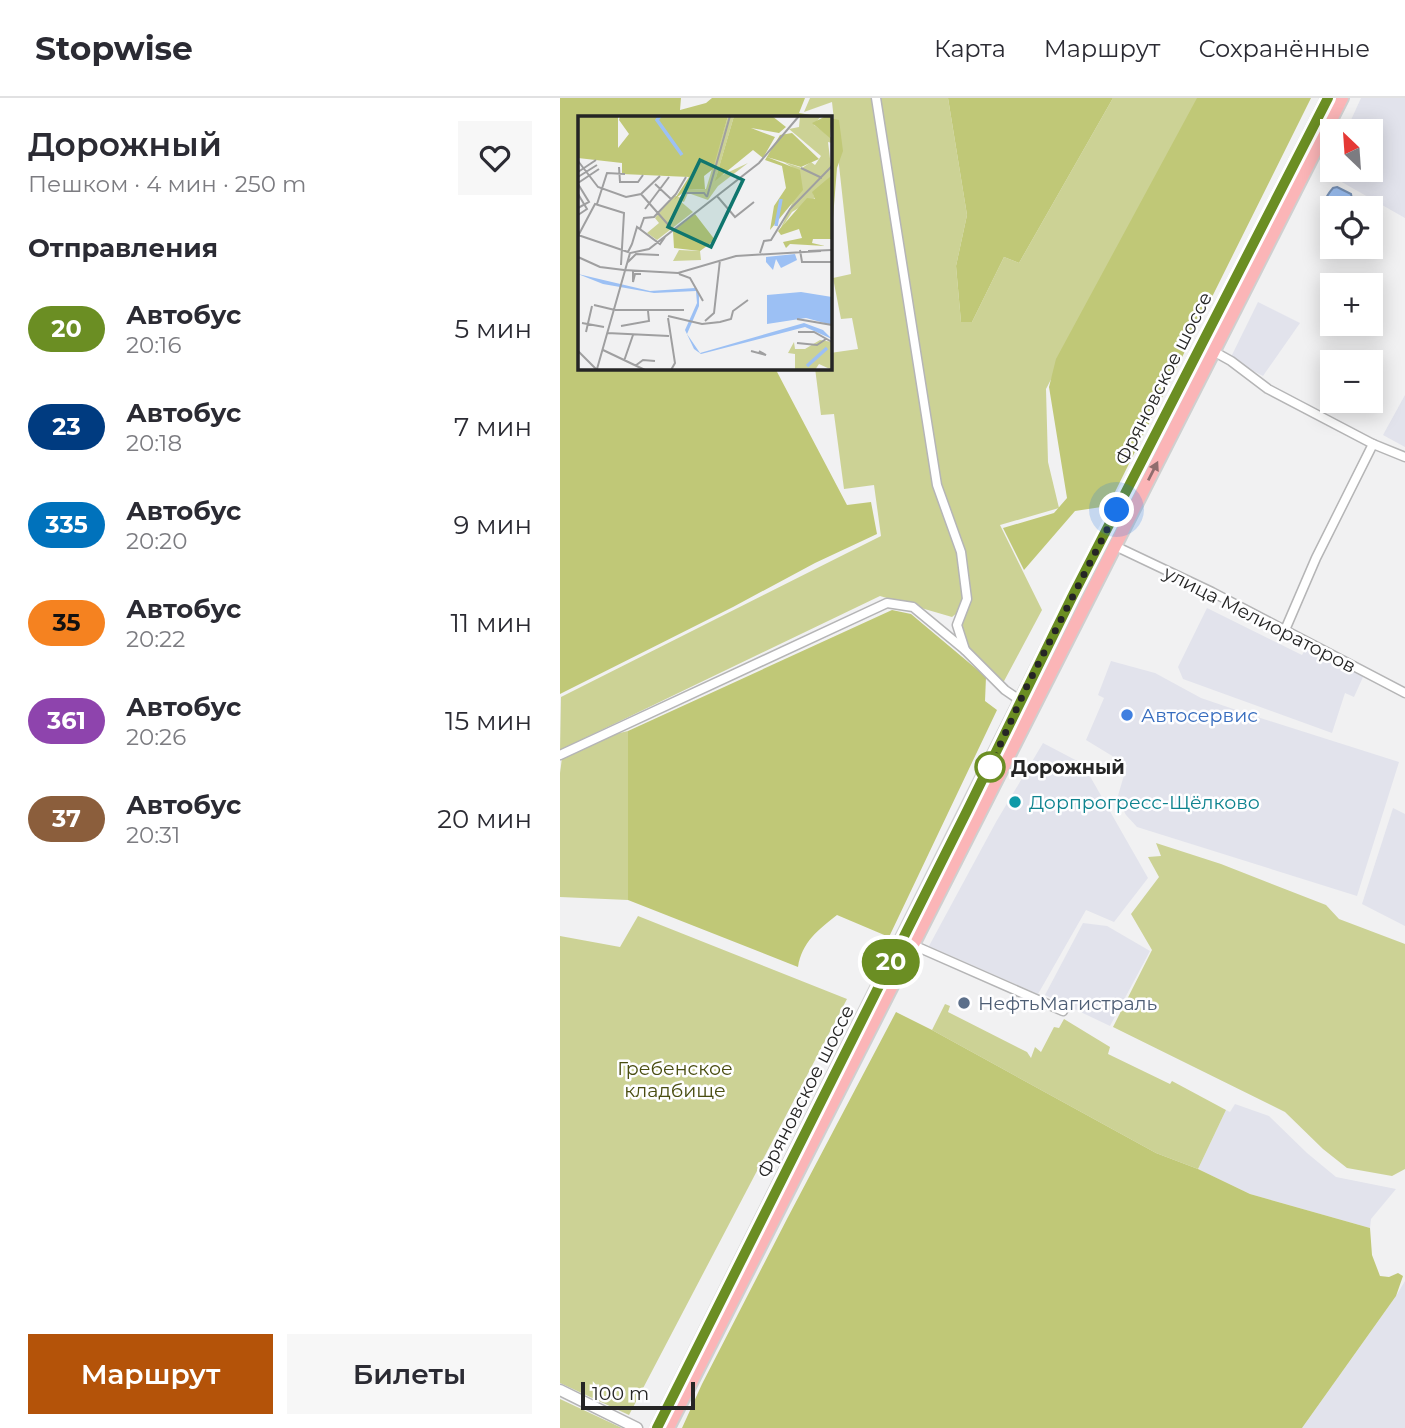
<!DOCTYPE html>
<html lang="ru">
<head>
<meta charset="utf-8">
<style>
  :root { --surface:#fff; --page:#f7f7f7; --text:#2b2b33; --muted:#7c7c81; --line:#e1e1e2; --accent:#b45309 }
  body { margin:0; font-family:Montserrat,sans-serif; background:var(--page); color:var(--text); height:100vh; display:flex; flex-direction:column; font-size:26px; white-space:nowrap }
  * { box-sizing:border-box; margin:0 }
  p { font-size:23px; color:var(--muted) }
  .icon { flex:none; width:38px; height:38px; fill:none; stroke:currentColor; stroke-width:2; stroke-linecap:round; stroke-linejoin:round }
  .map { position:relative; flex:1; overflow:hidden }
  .drawer { display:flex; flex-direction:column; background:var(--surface); width:560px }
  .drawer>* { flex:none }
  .badge { padding:0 14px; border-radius:23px; font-size:24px; line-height:46px }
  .needle { width:46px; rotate:335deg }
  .buttons { position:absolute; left:760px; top:21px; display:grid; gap:14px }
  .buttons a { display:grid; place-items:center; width:63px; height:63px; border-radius:0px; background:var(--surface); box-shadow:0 4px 18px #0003; font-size:35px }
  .scale { position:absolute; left:21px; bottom:18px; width:114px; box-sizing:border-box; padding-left:7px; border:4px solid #252525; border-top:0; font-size:19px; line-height:24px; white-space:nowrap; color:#252525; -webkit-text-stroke:5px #fefeff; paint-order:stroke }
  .you { position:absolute; width:35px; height:35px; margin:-18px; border:5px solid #fff; border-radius:50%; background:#1a73e8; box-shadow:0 0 0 10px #1a73e833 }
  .map>.badge { position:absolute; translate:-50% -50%; box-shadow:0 0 0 4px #fff }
  h2 { padding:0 28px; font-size:26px; line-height:63px }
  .round { display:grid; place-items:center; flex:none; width:74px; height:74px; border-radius:0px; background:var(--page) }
  .overview { display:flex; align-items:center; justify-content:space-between; height:119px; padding:0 28px }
  h1 { font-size:33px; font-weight:600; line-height:52px }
  .primary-button { display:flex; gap:14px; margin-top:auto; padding:14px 28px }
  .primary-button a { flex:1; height:80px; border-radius:0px; background:var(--accent); color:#fff; font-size:28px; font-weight:600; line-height:80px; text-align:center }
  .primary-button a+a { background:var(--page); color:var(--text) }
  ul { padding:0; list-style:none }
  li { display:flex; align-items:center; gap:21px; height:98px; padding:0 28px }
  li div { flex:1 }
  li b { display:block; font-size:26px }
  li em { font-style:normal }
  li .badge { min-width:77px; font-weight:700; text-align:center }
  header { display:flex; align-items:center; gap:42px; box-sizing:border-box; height:98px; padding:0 35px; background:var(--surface); border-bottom:2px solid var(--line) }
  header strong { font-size:33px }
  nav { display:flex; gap:38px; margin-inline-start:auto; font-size:24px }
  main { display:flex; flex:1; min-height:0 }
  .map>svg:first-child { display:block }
  .built { fill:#e2e3ec }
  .green { fill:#ccd295 }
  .forest { fill:#c0c877 }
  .water { fill:#9cc0f4; stroke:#7892b6; stroke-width:2 }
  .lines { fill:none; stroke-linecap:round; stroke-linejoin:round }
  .minor-casing { stroke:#b5b5b6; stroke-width:11 }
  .tertiary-casing { stroke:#b5b5b6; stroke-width:13 }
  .primary-casing { stroke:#cfcfcf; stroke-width:16 }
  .minor { stroke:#fff; stroke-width:8 }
  .tertiary { stroke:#fff; stroke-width:10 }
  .primary { stroke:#fbb5b7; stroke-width:12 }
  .oneway { fill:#906d6e }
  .line-casing { stroke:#fff; stroke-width:16 }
  .line { stroke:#6b8e23; stroke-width:10 }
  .walk { stroke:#252525; stroke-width:7; stroke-dasharray:0 12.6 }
  .shop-dot { fill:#3f7fe0; stroke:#fefeff; stroke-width:2.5 }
  .stop-dot { fill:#fff; stroke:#6b8e23; stroke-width:3.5 }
  .culture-dot { fill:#0f9aa8; stroke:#fefeff; stroke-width:2.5 }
  .service-dot { fill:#5c6f8a; stroke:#fefeff; stroke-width:2.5 }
  .labels { text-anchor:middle; stroke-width:5; stroke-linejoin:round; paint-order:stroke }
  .street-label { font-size:19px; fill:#252525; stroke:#fefeff }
  .shop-label { font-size:19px; fill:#366cbe; stroke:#fefeff; text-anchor:start }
  .stop-label { font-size:19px; font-weight:bold; fill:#252525; stroke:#fefeff; text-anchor:start }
  .culture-label { font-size:19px; fill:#0d838f; stroke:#fefeff; text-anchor:start }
  .service-label { font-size:19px; fill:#4e5e75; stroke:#fefeff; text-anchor:start }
  .park-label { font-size:19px; fill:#494d10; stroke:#fefeff }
  .inset-river { fill:none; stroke:#9cc0f4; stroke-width:3.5 }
  .inset-road { fill:none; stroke:#9f9fa0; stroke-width:2 }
  .view { fill:#0f766e; fill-opacity:0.15; stroke:#0f766e; stroke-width:3.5 }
  .inset-edge { fill:none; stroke:#252525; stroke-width:3.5 }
</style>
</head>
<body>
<header>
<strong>Stopwise</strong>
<nav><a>Карта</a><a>Маршрут</a><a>Сохранённые</a></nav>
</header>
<main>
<section class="drawer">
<div class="overview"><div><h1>Дорожный</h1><p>Пешком · 4 мин · 250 m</p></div><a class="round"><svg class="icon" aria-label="heart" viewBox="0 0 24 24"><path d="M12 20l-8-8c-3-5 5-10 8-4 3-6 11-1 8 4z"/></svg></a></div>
<h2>Отправления</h2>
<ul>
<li><span class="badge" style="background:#6b8e23;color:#fff">20</span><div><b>Автобус</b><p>20:16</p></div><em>5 мин</em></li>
<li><span class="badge" style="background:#003b80;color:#fff">23</span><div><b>Автобус</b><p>20:18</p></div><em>7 мин</em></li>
<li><span class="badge" style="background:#0072bc;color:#fff">335</span><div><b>Автобус</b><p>20:20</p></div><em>9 мин</em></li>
<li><span class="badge" style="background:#f58220;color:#111">35</span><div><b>Автобус</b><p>20:22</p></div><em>11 мин</em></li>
<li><span class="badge" style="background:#8e44ad;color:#fff">361</span><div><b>Автобус</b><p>20:26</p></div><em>15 мин</em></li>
<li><span class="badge" style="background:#8b5e3c;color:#fff">37</span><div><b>Автобус</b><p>20:31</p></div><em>20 мин</em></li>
</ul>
<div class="primary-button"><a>Маршрут</a><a>Билеты</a></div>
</section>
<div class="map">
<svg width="845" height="1330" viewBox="0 0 845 1330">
  <rect width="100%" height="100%" fill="#f1f1f2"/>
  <g class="built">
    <polygon points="801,0 845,0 845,120 766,75 772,63 772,72 810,72 810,33 786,33"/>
    <polygon points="698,204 740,225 703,278 670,261"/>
    <polygon points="845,297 845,349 823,337"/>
    <polygon points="647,510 742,557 748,547 803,579 794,599 785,595 772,635 623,581 618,569"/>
    <polygon points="551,563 595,575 641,600 688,616 839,664 797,798 577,729 566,717 557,701 567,667 526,642 544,600 538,597"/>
    <polygon points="483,645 523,666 588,780 554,824 526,812 478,896 369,848 436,724"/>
    <polygon points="833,710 845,716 845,828 802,806"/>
    <polygon points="523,825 547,828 590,853 550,928 485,897"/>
    <polygon points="675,1006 709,1018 747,1055 776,1079 836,1091 811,1121 810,1130 690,1096 638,1071 666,1012 670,1014"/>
    <polygon points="845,1183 845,1330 742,1330 836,1198"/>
  </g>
  <g class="green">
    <polygon points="250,0 388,0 407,117 396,168 401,224 412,224 444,159 459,165 553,0 638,0 486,291 488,364 499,410 440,427 482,512 443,585 406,550 400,528 410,502 403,499 397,515 392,519 320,498 0,652 1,599 321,438 314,387 284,391 274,316 261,317 255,270 270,270 270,255 298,251 292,220 281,221 273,180 291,176 272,4 244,14"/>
    <polygon points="68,633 68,802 0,799 0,675 2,660 51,637"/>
    <polygon points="596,745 661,766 766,807 779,821 845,846 845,1071 832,1078 787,1070 763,1051 725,1014 553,929 592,852 571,816 599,779 588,759 601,758"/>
    <polygon points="78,818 287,901 69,1317 0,1285 0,838 60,849"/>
    <polygon points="385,906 390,908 388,914 467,954 471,960 475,949 481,954 494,929 499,930 504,921 550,949 548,956 610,986 612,983 666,1012 638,1071 596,1055 372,932"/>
    <polygon points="0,1301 62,1330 0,1330"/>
  </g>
  <g class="forest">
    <polygon points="0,0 121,0 120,12 146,5 152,0 245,0 239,15 263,19 19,19 19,270 215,270 287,407 311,404 317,436 255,465 173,509 0,596"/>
    <polygon points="388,0 553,0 459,165 444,159 412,224 401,224 396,168 407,117"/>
    <polygon points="637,0 751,0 548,408 515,413 464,472 443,430 494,415 507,400 489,289 496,261"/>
    <polygon points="270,20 279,22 283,53 277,70 270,157"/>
    <path d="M332 512 351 516 426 579 425 603 437 612 329 839 277 817C258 832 242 844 238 869L68 802V633Z"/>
    <polygon points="336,914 372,932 596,1055 638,1071 690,1096 810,1130 812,1157 820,1178 829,1179 838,1175 843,1178 836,1198 742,1330 122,1330 142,1286 228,1119"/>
  </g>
  <path class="water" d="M777 89 791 96 794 110H772V125L764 120C761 108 765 99 773 90Z"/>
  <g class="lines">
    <defs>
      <g id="minor">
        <polyline points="316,0 377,387 401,454 407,501 397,527 405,552"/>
        <polyline points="653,253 671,263 708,291 813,346 845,359"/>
        <polyline points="555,448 652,494 845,595"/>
        <polyline points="725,532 756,460 813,346"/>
        <polyline points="0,657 327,505 353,509 405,552 445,592 461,603"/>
        <polyline points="353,847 503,913"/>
      </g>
      <polyline id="tertiary" points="0,1292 77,1330"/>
      <g id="primary">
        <polyline points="97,1330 525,474 768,0"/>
        <polyline points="108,1330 782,0"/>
      </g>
    </defs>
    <use href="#minor" class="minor-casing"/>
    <use href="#tertiary" class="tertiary-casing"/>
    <use href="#primary" class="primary-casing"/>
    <use href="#minor" class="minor"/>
    <use href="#tertiary" class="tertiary"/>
    <use href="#primary" class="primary"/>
  </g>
  <defs><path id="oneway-solid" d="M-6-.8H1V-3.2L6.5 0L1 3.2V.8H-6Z" transform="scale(1.75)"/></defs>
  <use class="oneway" href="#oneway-solid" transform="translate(593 373) rotate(-63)"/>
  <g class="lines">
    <defs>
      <polyline id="line" points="97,1330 407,713 513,497 768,0"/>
    </defs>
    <use href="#line" class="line-casing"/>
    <use href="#line" class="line"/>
    <polyline class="walk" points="430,669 466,590 557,412"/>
  </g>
  <circle class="shop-dot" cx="567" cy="617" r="7"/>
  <circle class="stop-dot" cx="430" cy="669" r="14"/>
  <circle class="culture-dot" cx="455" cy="704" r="7"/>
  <circle class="service-dot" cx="404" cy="905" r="7"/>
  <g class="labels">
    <g class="street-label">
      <text transform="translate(603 280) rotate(-63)" y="7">Фряновское шоссе</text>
      <text transform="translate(700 521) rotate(27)" y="7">улица Мелиораторов</text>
      <text transform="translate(245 993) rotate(-63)" y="7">Фряновское шоссе</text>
    </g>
    <g class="shop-label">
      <text x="581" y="624">Автосервис</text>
    </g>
    <g class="stop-label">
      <text x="451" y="676">Дорожный</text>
    </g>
    <g class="culture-label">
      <text x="469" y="711">Дорпрогресс-Щёлково</text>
    </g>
    <g class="service-label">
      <text x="418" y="912">НефтьМагистраль</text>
    </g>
    <g class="park-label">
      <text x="115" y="977">Гребенское<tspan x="115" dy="22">кладбище</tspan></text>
    </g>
  </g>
  <g transform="translate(18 18)">
    <rect width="254" height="254" fill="#f1f1f2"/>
    <path d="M150 0H156L138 62 170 47 140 70 130 84 110 77 106 86 101 84 115 96 79 124 69 117 81 107 77 102 96 79 103 82 108 74 128 73ZM222 0H243L236 9 254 22V27L250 26 254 59 235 78 237 82 214 96 201 116 222 70V56L206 46 224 52 233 46 237 49 243 40 211 13 221 11ZM101 134 122 135 123 144 95 145ZM242 224 254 226V254L241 248 237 254H217V238L210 237 216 226 217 233H227Z" fill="#ccd295"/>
    <path d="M0 0H40V32L51 18 41 4 42 0H150L135 53 126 60 127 73 108 74 96 84 111 61 44 58V47L0 42ZM156 0H194L208 11 201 17 173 12 197 21 185 42 175 34 137 65ZM248 0H254L252 22 234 7ZM214 17 241 43 223 51 189 41 222 54 225 74 192 114 196 90 208 72 204 50 187 44 202 19ZM254 59V123H235L234 127 247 130 212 128 208 132 205 126 224 122 221 113 203 119 200 115 229 82 237 83 234 76ZM117 98 137 124 122 135 96 132 95 115Z" fill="#c0c877"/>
    <path d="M217 138 219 144 203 152 198 143 195 154 188 146V141ZM0 158 72 175 117 172 121 179V190L109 218 122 237 226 207 245 214 254 223 227 211 123 238 116 233 107 214 119 187 118 175 76 177 25 168ZM223 176 254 181V209L228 202 189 208V179Z" fill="#9cc0f4"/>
    <path class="inset-river" d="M82 0 79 4 104 39M198 110 203 83M229 250 249 232"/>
    <path class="inset-road" d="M0 45 20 71 48 81 63 78 82 60M41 51 42 66H60L65 59M223 52 244 62M0 56 18 44M0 61 19 49M0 67 21 53M0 68 11 86 0 92M77 68 93 83M0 78 9 93 0 99M63 78 94 113M139 80 157 101 176 86M129 81 152 0M102 83 106 77H126L129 81M19 88 29 57 47 58M67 93 91 61M62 113 66 102 76 101 98 78 108 61M0 119 50 136 54 128M0 120 17 88 46 97 43 149M54 128 59 111 82 128 87 121M222 134 224 146H254M230 135 254 134M182 137 186 125 193 124 212 93 254 50M0 141 22 151 46 154M50 146 58 138 81 139M46 154 100 157 158 140 243 135M55 155V166L57 158H63M101 158 112 162 125 185M16 189 37 194M37 194H106M90 200 124 208 142 206 153 203 155 195 170 184M90 202 97 247 93 254M219 203 254 209M127 205 136 197 142 144M4 207 26 211M43 210 71 205 70 195M8 216 14 190M220 216H236L254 226M29 217 91 220M219 227 239 229 248 223M25 234 67 254M0 235 19 254M173 235 188 239 181 235M46 245 55 219M57 250 65 244 77 245M19 253 52 137 71 133 181 47 221 0"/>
    <path class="view" d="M122 44 165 64 133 131 90 111Z"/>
    <rect width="254" height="254" class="inset-edge"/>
  </g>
</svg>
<div class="buttons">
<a><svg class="needle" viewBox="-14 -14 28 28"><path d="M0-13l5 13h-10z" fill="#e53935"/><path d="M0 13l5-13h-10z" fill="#7c7c81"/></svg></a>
<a><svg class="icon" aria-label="locate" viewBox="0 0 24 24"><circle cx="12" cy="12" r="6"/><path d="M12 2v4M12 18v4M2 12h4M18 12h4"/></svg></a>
<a>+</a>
<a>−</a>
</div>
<div class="scale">100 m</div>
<div class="you" style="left:557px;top:412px"></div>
<b class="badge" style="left:331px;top:864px;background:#6b8e23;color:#fff">20</b>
</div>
</main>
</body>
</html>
